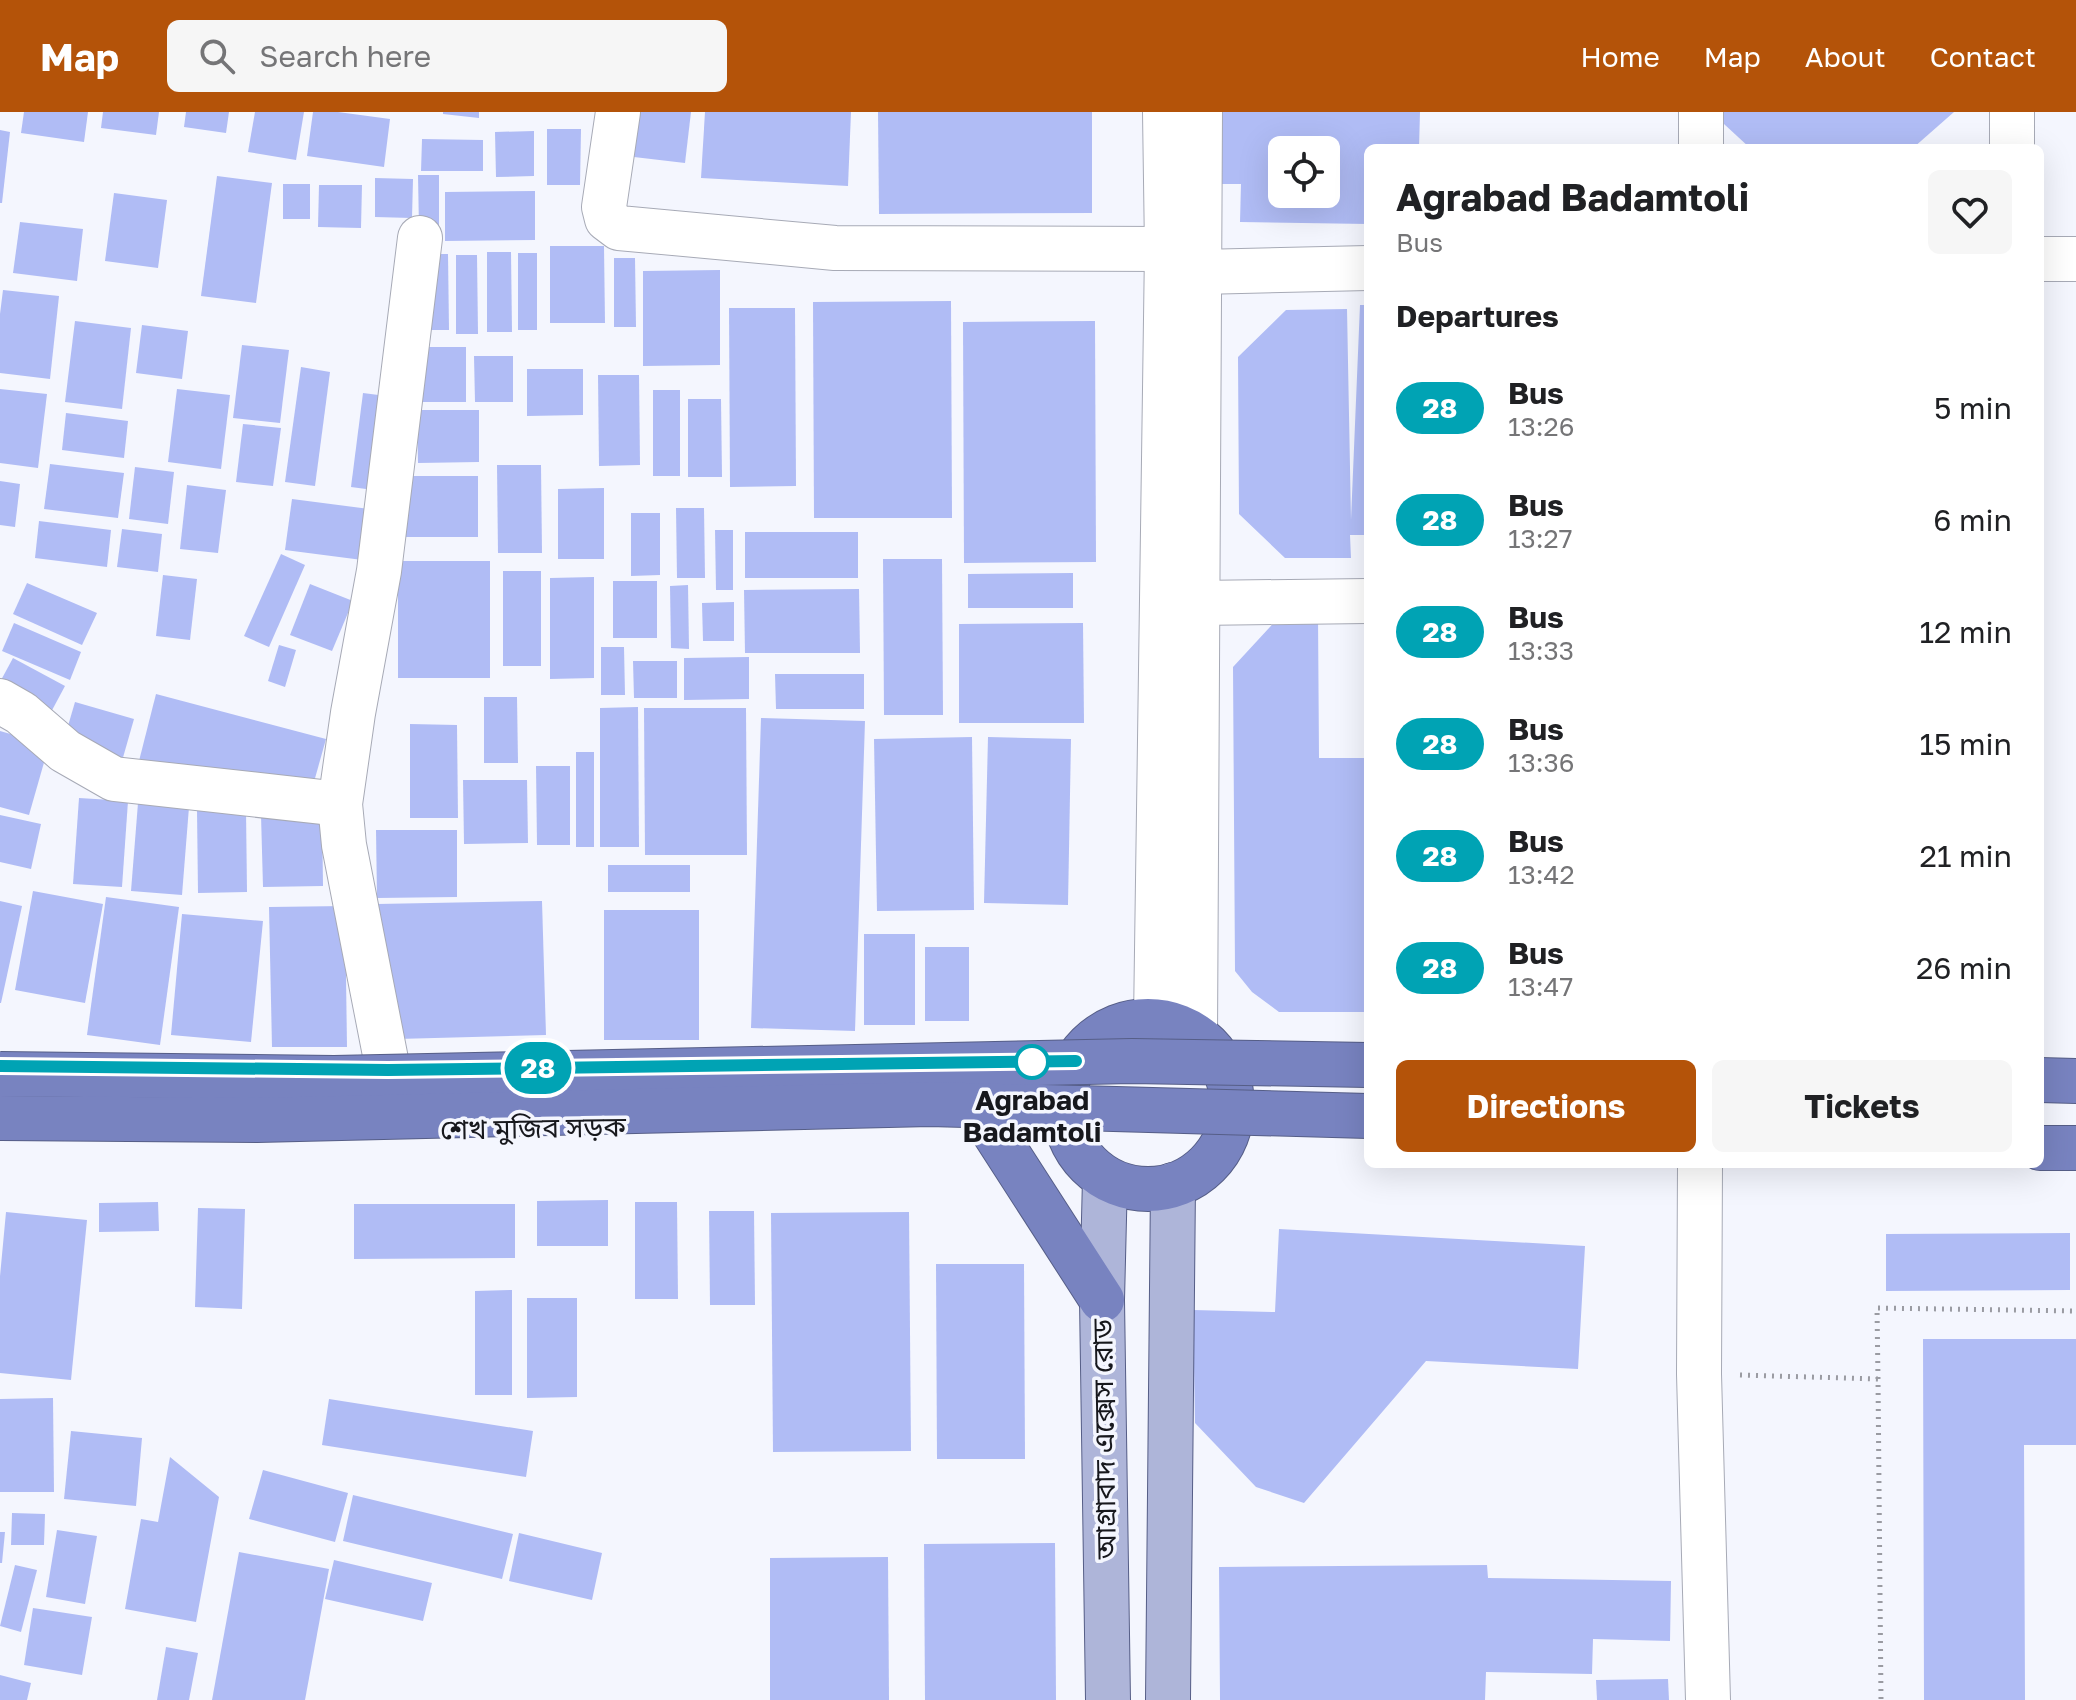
<!DOCTYPE html>
<html lang="en">
<head>
<meta charset="utf-8">
<style>
  :root { --surface:#fff; --page:#f6f6f6; --text:#202124; --muted:#757577; --accent:#b45309 }
  body { margin:0; font-family:"Golos Text","Noto Sans Bengali",sans-serif; background:var(--page); color:var(--text); height:100vh; display:flex; flex-direction:column; font-size:30px; white-space:nowrap }
  * { box-sizing:border-box; margin:0 }
  p { font-size:26px; color:var(--muted) }
  .icon { flex:none; width:44px; height:44px; fill:none; stroke:currentColor; stroke-width:2; stroke-linecap:round; stroke-linejoin:round }
  .map { position:relative; flex:1; overflow:hidden }
  .panel { position:absolute; left:1364px; top:32px; width:680px; height:1024px; display:flex; flex-direction:column; background:var(--surface); border-radius:12px; box-shadow:0 8px 32px #0002 }
  .panel>* { flex:none }
  .badge { padding:0 16px; border-radius:26px; font-size:28px; line-height:52px }
  .controls { position:absolute; left:1268px; top:24px; display:grid; gap:16px }
  .controls a { display:grid; place-items:center; width:72px; height:72px; border-radius:12px; background:var(--surface); box-shadow:0 8px 32px #0002; font-size:40px }
  .map>.badge { position:absolute; translate:-50% -50%; box-shadow:0 0 0 4px #fff }
  h2 { padding:0 32px; font-size:30px; line-height:72px }
  .round { display:grid; place-items:center; flex:none; width:84px; height:84px; border-radius:12px; background:var(--page) }
  .head { display:flex; align-items:center; justify-content:space-between; height:136px; padding:0 32px }
  h1 { font-size:38px; font-weight:700; line-height:60px }
  .action { display:flex; gap:16px; margin-top:auto; padding:16px 32px }
  .action a { flex:1; height:92px; border-radius:12px; background:var(--accent); color:#fff; font-size:32px; font-weight:700; line-height:92px; text-align:center }
  .action a+a { background:var(--page); color:var(--text) }
  ul { padding:0; list-style:none }
  li { display:flex; align-items:center; gap:24px; height:112px; padding:0 32px }
  li div { flex:1 }
  li b { display:block; font-size:30px }
  li em { font-style:normal }
  li .badge { min-width:88px; font-weight:700; text-align:center }
  header { display:flex; align-items:center; gap:48px; box-sizing:border-box; height:112px; padding:0 40px; background:var(--accent); color:#fff }
  header strong { font-size:38px }
  nav { display:flex; gap:44px; margin-inline-start:auto; font-size:28px }
  .search { width:560px; height:72px; background:var(--page); display:flex; align-items:center; gap:20px; box-sizing:border-box; padding:0 28px; border-radius:12px; color:var(--muted); font-size:30px }
  .map>svg:first-child { display:block }
  .building { fill:#b0bcf5; fill-rule:evenodd }
  .lines { fill:none; stroke-linecap:round; stroke-linejoin:round }
  .minor-casing { stroke:#a7aab6; stroke-width:46 }
  .major-casing { stroke:#565e87; stroke-width:46 }
  .highway-casing { stroke:#565e87; stroke-width:46 }
  .path { stroke:#9a9ba2; stroke-width:5; stroke-dasharray:2 6; stroke-linecap:butt }
  .minor { stroke:#fff; stroke-width:44 }
  .major { stroke:#aeb5d9; stroke-width:44 }
  .highway { stroke:#7883c0; stroke-width:44 }
  .highway-bridge-casing { stroke:#565e87; stroke-width:46; stroke-linecap:butt }
  .highway-bridge { stroke:#7883c0; stroke-width:44 }
  .line-casing { stroke:#fff; stroke-width:18 }
  .line { stroke:#00a3b4; stroke-width:12 }
  .stop-dot { fill:#fff; stroke:#00a3b4; stroke-width:4 }
  .labels { text-anchor:middle; stroke-width:7; stroke-linejoin:round; paint-order:stroke }
  .stop-label { font-size:28px; font-weight:bold; fill:#17181d; stroke:#f4f6fe }
  .street-label { font-size:28px; fill:#17181d; stroke:#f4f6fe }
</style>
</head>
<body>
<header>
<strong>Map</strong>
<div class="search"><svg class="icon" aria-label="search" viewBox="0 0 24 24"><circle cx="10" cy="10" r="6"/><path d="M15 15l6 6"/></svg>Search here</div>
<nav><a>Home</a><a>Map</a><a>About</a><a>Contact</a></nav>
</header>
<div class="map">
<svg width="2076" height="1588" viewBox="0 0 2076 1588">
  <rect width="100%" height="100%" fill="#f4f6fe"/>
  <g class="building">
    <polygon points="24,0 88,0 84,30 21,21"/>
    <polygon points="103,0 159,0 156,23 101,16"/>
    <polygon points="186,0 229,0 226,21 184,15"/>
    <polygon points="255,0 304,0 296,48 248,40"/>
    <polygon points="313,0 338,0 390,7 384,55 307,44"/>
    <polygon points="443,0 479,0 479,6 443,2"/>
    <polygon points="639,0 691,0 685,51 634,45"/>
    <polygon points="705,0 851,0 848,74 701,66"/>
    <polygon points="878,0 1092,0 1092,101 879,102"/>
    <path d="M1218 0H1420L1419 36H1368V112L1240 110 1241 72H1217ZM1282 38H1326V82H1282Z"/>
    <polygon points="1711,0 1954,0 1913,36 1750,36"/>
    <polygon points="547,17 581,17 580,73 547,73"/>
    <polygon points="0,18 10,20 2,91 0,91"/>
    <polygon points="534,19 534,64 496,65 495,20"/>
    <polygon points="422,27 483,28 483,59 421,59"/>
    <polygon points="418,63 439,63 439,117 419,117"/>
    <polygon points="217,64 272,71 256,191 201,184"/>
    <polygon points="375,66 413,67 412,106 375,105"/>
    <rect x="283" y="72" width="27" height="35"/>
    <polygon points="319,73 362,73 361,116 318,115"/>
    <polygon points="535,79 535,128 445,129 445,80"/>
    <polygon points="114,81 167,88 158,156 105,149"/>
    <polygon points="20,110 83,117 77,169 13,161"/>
    <polygon points="550,134 604,134 605,211 550,211"/>
    <polygon points="487,140 511,140 512,220 487,220"/>
    <rect x="518" y="141" width="19" height="77"/>
    <polygon points="421,142 448,142 449,218 421,218"/>
    <polygon points="456,143 477,143 478,222 456,222"/>
    <polygon points="614,146 635,146 636,215 614,215"/>
    <polygon points="720,158 720,253 643,254 643,159"/>
    <polygon points="3,178 59,184 50,267 0,261 0,202"/>
    <polygon points="951,189 952,406 814,406 813,190"/>
    <polygon points="1360,193 1368,193 1368,423 1350,423 1351,446 1285,446 1239,402 1238,245 1286,198 1347,197 1351,408"/>
    <polygon points="729,196 795,196 796,374 730,375"/>
    <polygon points="75,209 131,216 122,297 65,290"/>
    <polygon points="1095,209 1096,450 964,451 963,210"/>
    <polygon points="142,213 188,219 182,267 136,261"/>
    <polygon points="242,233 289,238 280,311 233,306"/>
    <polygon points="419,235 466,235 466,290 420,290"/>
    <polygon points="474,244 513,244 513,290 475,290"/>
    <polygon points="301,255 330,260 315,374 285,370"/>
    <polygon points="527,257 583,257 583,303 527,304"/>
    <polygon points="598,263 639,263 640,353 599,354"/>
    <polygon points="0,277 47,282 38,356 0,351"/>
    <polygon points="177,277 230,283 221,357 168,350"/>
    <rect x="653" y="278" width="27" height="86"/>
    <polygon points="363,281 394,285 381,379 351,375"/>
    <polygon points="688,287 721,287 722,365 688,365"/>
    <polygon points="417,298 479,298 479,350 418,351"/>
    <polygon points="66,301 128,309 124,346 62,338"/>
    <polygon points="243,312 281,316 273,374 236,370"/>
    <polygon points="50,352 124,361 118,406 44,397"/>
    <polygon points="497,353 541,353 542,441 498,441"/>
    <polygon points="135,355 174,360 168,412 129,407"/>
    <rect x="406" y="364" width="72" height="61"/>
    <polygon points="0,369 20,372 15,415 0,413"/>
    <polygon points="187,373 226,378 218,441 180,437"/>
    <polygon points="604,376 604,447 558,447 558,377"/>
    <polygon points="292,387 377,398 370,449 285,438"/>
    <polygon points="676,396 704,396 705,466 677,466"/>
    <polygon points="631,401 660,401 660,463 631,464"/>
    <polygon points="39,409 111,418 107,455 35,446"/>
    <polygon points="122,417 162,422 158,460 117,455"/>
    <polygon points="715,418 733,418 733,478 716,478"/>
    <rect x="745" y="420" width="113" height="46"/>
    <polygon points="281,442 305,453 269,535 244,524"/>
    <polygon points="883,447 942,447 943,603 884,603"/>
    <rect x="398" y="449" width="92" height="117"/>
    <rect x="503" y="459" width="38" height="95"/>
    <polygon points="1073,461 1073,496 968,496 968,462"/>
    <polygon points="163,463 197,467 190,528 156,524"/>
    <polygon points="594,465 594,566 550,567 550,466"/>
    <rect x="613" y="469" width="44" height="57"/>
    <polygon points="27,471 97,501 82,533 13,502"/>
    <polygon points="310,472 353,489 332,539 290,523"/>
    <polygon points="688,473 689,537 671,536 670,474"/>
    <polygon points="859,477 860,541 745,541 744,478"/>
    <polygon points="734,490 734,529 703,529 702,491"/>
    <polygon points="1281,503 1318,503 1319,646 1368,646 1368,900 1279,900 1252,880 1235,859 1233,555"/>
    <polygon points="14,511 81,540 70,568 2,539"/>
    <polygon points="1083,511 1084,611 959,611 959,512"/>
    <polygon points="279,533 296,538 285,575 268,569"/>
    <polygon points="601,535 624,535 625,583 601,583"/>
    <polygon points="749,545 749,587 684,588 684,546"/>
    <polygon points="13,546 65,574 50,602 0,570"/>
    <polygon points="633,549 677,549 677,586 634,586"/>
    <polygon points="775,562 864,562 864,597 776,597"/>
    <polygon points="156,582 326,627 312,677 139,649"/>
    <polygon points="484,585 517,585 518,651 484,651"/>
    <polygon points="75,590 134,607 122,649 63,631"/>
    <polygon points="638,595 639,735 600,735 600,596"/>
    <polygon points="644,596 746,596 747,743 645,743"/>
    <polygon points="761,606 865,609 855,919 751,916"/>
    <polygon points="410,612 457,613 458,706 410,706"/>
    <polygon points="0,619 49,633 29,703 0,695"/>
    <polygon points="972,625 974,798 877,799 874,627"/>
    <polygon points="988,625 1071,627 1068,793 984,791"/>
    <rect x="576" y="640" width="18" height="95"/>
    <polygon points="536,654 570,654 570,733 537,733"/>
    <polygon points="463,668 527,668 528,731 464,732"/>
    <polygon points="79,686 128,689 122,775 73,772"/>
    <polygon points="138,691 189,695 182,783 131,779"/>
    <polygon points="197,698 246,698 247,780 198,781"/>
    <polygon points="322,701 323,774 263,775 261,703"/>
    <polygon points="0,703 41,712 31,757 0,750"/>
    <polygon points="376,718 457,718 457,785 377,786"/>
    <rect x="608" y="753" width="82" height="27"/>
    <polygon points="33,779 103,792 85,891 15,878"/>
    <polygon points="106,785 179,795 160,933 87,923"/>
    <polygon points="0,789 22,794 1,891 0,891"/>
    <polygon points="542,789 546,923 397,927 377,792"/>
    <polygon points="345,794 347,935 272,935 269,795"/>
    <rect x="604" y="798" width="95" height="130"/>
    <polygon points="182,802 263,809 251,930 171,923"/>
    <rect x="864" y="822" width="51" height="91"/>
    <rect x="925" y="835" width="44" height="74"/>
    <polygon points="608,1088 608,1134 537,1134 537,1089"/>
    <polygon points="158,1090 159,1119 99,1120 99,1091"/>
    <polygon points="635,1090 677,1090 678,1187 635,1187"/>
    <polygon points="354,1092 515,1092 515,1146 354,1147"/>
    <polygon points="198,1096 245,1097 242,1197 195,1195"/>
    <polygon points="709,1099 754,1099 755,1193 710,1193"/>
    <polygon points="6,1100 87,1108 71,1268 0,1261 0,1164"/>
    <polygon points="909,1100 911,1339 773,1340 771,1101"/>
    <polygon points="1279,1117 1585,1134 1578,1257 1426,1249 1304,1391 1256,1375 1195,1311 1193,1198 1275,1200"/>
    <polygon points="2070,1121 2070,1178 1886,1179 1886,1122"/>
    <polygon points="936,1152 1024,1152 1025,1347 937,1347"/>
    <polygon points="512,1178 512,1283 475,1283 475,1179"/>
    <polygon points="527,1186 577,1186 577,1285 527,1286"/>
    <polygon points="1923,1227 2076,1227 2076,1333 2024,1333 2025,1588 1924,1588"/>
    <polygon points="53,1286 54,1380 0,1380 0,1287"/>
    <polygon points="329,1287 533,1319 526,1365 322,1333"/>
    <polygon points="71,1319 142,1326 136,1394 64,1387"/>
    <polygon points="170,1345 219,1385 196,1510 125,1497 141,1407 158,1410"/>
    <polygon points="263,1358 348,1381 335,1430 249,1407"/>
    <polygon points="353,1383 513,1422 502,1467 343,1429"/>
    <polygon points="12,1401 45,1402 44,1433 11,1433"/>
    <polygon points="57,1418 97,1424 85,1492 46,1485"/>
    <polygon points="0,1420 5,1420 2,1451 0,1451"/>
    <polygon points="519,1421 602,1441 592,1488 509,1469"/>
    <polygon points="1055,1431 1056,1588 925,1588 924,1432"/>
    <polygon points="239,1440 329,1457 305,1588 212,1588"/>
    <polygon points="888,1445 889,1588 770,1588 770,1446"/>
    <polygon points="334,1448 432,1471 423,1509 325,1487"/>
    <polygon points="15,1453 37,1458 21,1520 0,1514"/>
    <polygon points="1487,1453 1488,1466 1671,1469 1670,1529 1593,1527 1592,1562 1486,1560 1485,1588 1220,1588 1219,1455"/>
    <polygon points="33,1496 92,1505 82,1563 24,1553"/>
    <polygon points="166,1535 198,1541 189,1588 157,1588"/>
    <polygon points="0,1563 31,1571 27,1588 0,1588"/>
    <polygon points="1668,1567 1669,1588 1597,1588 1596,1568"/>
  </g>
  <g class="lines">
    <defs>
      <g id="minor">
        <polyline points="618,0 604,95 607,107 619,116 835,136 1167,137"/>
        <polyline points="1701,0 1701,36"/>
        <polyline points="2012,36 2012,0"/>
        <polyline points="2040,147 2076,147"/>
        <polyline points="1200,160 1368,156"/>
        <polyline points="1196,491 1368,489"/>
        <polyline points="0,589 21,601 65,639 114,667 340,692"/>
        <polyline points="1156,909 1167,137 1165,0"/>
        <polyline points="1195,924 1200,0"/>
        <polyline points="388,958 344,733 340,692 353,601 379,459 420,126"/>
        <polyline points="1700,1052 1699,1262 1708,1588"/>
      </g>
      <g id="major">
        <polyline points="1105,1066 1102,1188 1108,1588"/>
        <polyline points="1168,1588 1173,1073"/>
      </g>
      <g id="highway">
        <circle cx="1148" cy="993" r="84"/>
        <polyline points="2040,968 2076,969"/>
        <polyline points="988,1011 1102,1188"/>
        <polyline points="2040,1036 2076,1036"/>
      </g>
    </defs>
    <use href="#minor" class="minor-casing"/>
    <use href="#major" class="major-casing"/>
    <use href="#highway" class="highway-casing"/>
    <g class="path">
      <polyline points="1740,1263 1878,1267 1881,1588"/>
      <polyline points="1878,1267 1877,1196 2076,1199"/>
    </g>
    <use href="#minor" class="minor"/>
    <use href="#major" class="major"/>
    <use href="#highway" class="highway"/>
    <defs>
      <g id="highway-bridge">
        <polyline points="0,962 334,966 1132,949 1368,953"/>
        <polyline points="0,1006 257,1008 930,992 1368,1004"/>
      </g>
    </defs>
    <use href="#highway-bridge" class="highway-bridge-casing"/>
    <use href="#highway-bridge" class="highway-bridge"/>
  </g>
  <g class="lines">
    <defs>
      <polyline id="line" points="0,954 388,958 1076,949"/>
    </defs>
    <use href="#line" class="line-casing"/>
    <use href="#line" class="line"/>
  </g>
  <circle class="stop-dot" cx="1032" cy="950" r="16"/>
  <g class="labels">
    <g class="stop-label">
      <text x="1032" y="998">Agrabad<tspan x="1032" dy="32">Badamtoli</tspan></text>
    </g>
    <g class="street-label">
      <text transform="translate(533 1016) rotate(-1)" y="10">শেখ মুজিব সড়ক</text>
      <text transform="translate(1104 1327) rotate(-91)" y="10">আগ্রাবাদ এক্সেস রোড</text>
    </g>
  </g>
</svg>
<div class="controls">
<a><svg class="icon" aria-label="locate" viewBox="0 0 24 24"><circle cx="12" cy="12" r="6"/><path d="M12 2v4M12 18v4M2 12h4M18 12h4"/></svg></a>
</div>
<b class="badge" style="left:538px;top:956px;background:#00a3b4;color:#fff">28</b>
<section class="panel">
<div class="head"><div><h1>Agrabad Badamtoli</h1><p>Bus</p></div><a class="round"><svg class="icon" aria-label="heart" viewBox="0 0 24 24"><path d="M12 20l-8-8c-3-5 5-10 8-4 3-6 11-1 8 4z"/></svg></a></div>
<h2>Departures</h2>
<ul>
<li><span class="badge" style="background:#00a3b4;color:#fff">28</span><div><b>Bus</b><p>13:26</p></div><em>5 min</em></li>
<li><span class="badge" style="background:#00a3b4;color:#fff">28</span><div><b>Bus</b><p>13:27</p></div><em>6 min</em></li>
<li><span class="badge" style="background:#00a3b4;color:#fff">28</span><div><b>Bus</b><p>13:33</p></div><em>12 min</em></li>
<li><span class="badge" style="background:#00a3b4;color:#fff">28</span><div><b>Bus</b><p>13:36</p></div><em>15 min</em></li>
<li><span class="badge" style="background:#00a3b4;color:#fff">28</span><div><b>Bus</b><p>13:42</p></div><em>21 min</em></li>
<li><span class="badge" style="background:#00a3b4;color:#fff">28</span><div><b>Bus</b><p>13:47</p></div><em>26 min</em></li>
</ul>
<div class="action"><a>Directions</a><a>Tickets</a></div>
</section>
</div>
</body>
</html>
